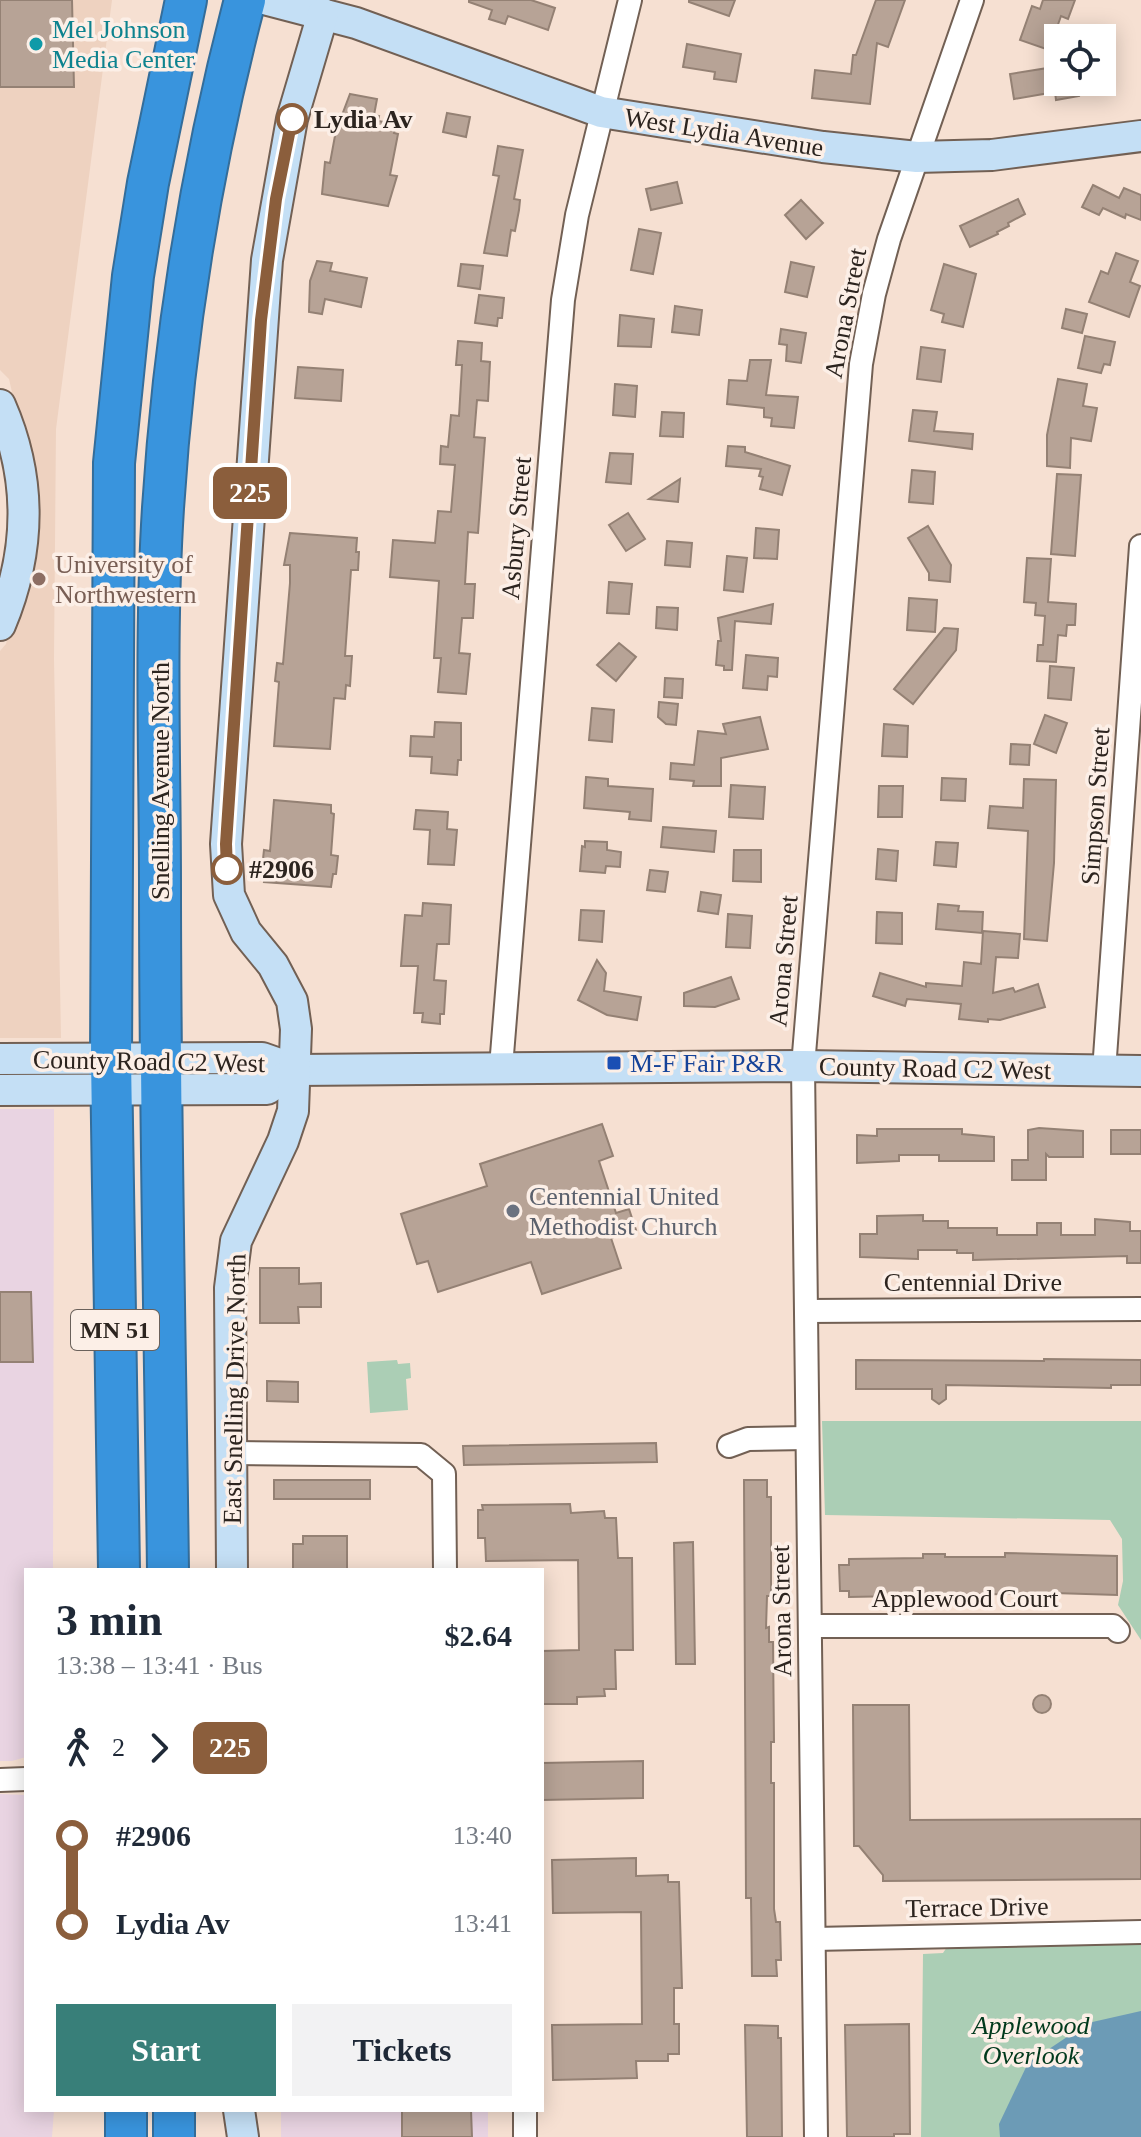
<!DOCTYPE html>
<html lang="en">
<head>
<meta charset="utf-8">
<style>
  :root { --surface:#fff; --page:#f2f2f3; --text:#1f2937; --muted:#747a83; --accent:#387f79 }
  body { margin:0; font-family:Georgia,serif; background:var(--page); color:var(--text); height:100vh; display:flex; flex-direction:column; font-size:30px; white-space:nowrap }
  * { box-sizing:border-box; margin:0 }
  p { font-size:26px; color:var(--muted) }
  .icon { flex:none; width:44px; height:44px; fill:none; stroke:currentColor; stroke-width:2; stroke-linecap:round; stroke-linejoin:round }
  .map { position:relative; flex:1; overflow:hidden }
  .panel { position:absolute; left:24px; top:1568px; width:520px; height:544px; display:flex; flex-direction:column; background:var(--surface); border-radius:0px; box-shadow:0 4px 20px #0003 }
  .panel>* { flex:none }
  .badge { padding:0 16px; border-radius:12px; font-size:28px; line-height:52px }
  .fabs { position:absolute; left:1044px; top:24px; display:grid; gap:16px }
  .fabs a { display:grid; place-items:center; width:72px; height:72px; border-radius:0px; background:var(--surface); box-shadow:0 4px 20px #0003; font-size:40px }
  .map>.badge { position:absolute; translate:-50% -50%; box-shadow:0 0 0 4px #fff }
  .legs { display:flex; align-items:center; gap:12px; height:88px; padding:0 32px; font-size:26px }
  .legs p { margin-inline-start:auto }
  .overview { display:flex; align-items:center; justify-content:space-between; height:136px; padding:0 32px }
  h1 { font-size:44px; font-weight:700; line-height:60px }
  .button { display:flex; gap:16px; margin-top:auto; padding:16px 32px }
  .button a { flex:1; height:92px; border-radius:0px; background:var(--accent); color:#fff; font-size:32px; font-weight:700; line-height:92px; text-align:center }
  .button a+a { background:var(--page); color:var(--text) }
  ul { padding:0 32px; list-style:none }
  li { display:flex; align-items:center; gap:28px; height:88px; font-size:30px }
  li i { display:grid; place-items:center; width:12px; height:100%; margin:0 10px; background:currentColor }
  li i::after { content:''; width:20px; height:20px; margin:-10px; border:6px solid; border-radius:50%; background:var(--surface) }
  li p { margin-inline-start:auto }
  li:first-child i { background:linear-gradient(#0000 50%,currentColor 0) }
  li:last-child i { background:linear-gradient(currentColor 50%,#0000 0) }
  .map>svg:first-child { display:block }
  .commercial { fill:#e9d4e2 }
  .built { fill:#eed2c0 }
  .green { fill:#abceb5 }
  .water { fill:#6c9bb6 }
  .building { fill:#b7a396; stroke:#948174; stroke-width:2 }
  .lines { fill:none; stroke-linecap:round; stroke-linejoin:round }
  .street-casing { stroke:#726054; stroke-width:26 }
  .secondary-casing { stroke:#726054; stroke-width:34 }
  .highway-casing { stroke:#346d9a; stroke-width:44 }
  .street { stroke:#fff; stroke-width:22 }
  .secondary { stroke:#c4dff5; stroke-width:30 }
  .highway { stroke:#3994dd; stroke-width:40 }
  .line-1-casing { stroke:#fff; stroke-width:18 }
  .line-1 { stroke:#8b5e3c; stroke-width:12 }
  .culture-dot { fill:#0f9aa8; stroke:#fcefe7; stroke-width:3 }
  .stop-1-dot { fill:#fff; stroke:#8b5e3c; stroke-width:4 }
  .education-dot { fill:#8d6e63; stroke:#fcefe7; stroke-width:3 }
  .transit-dot { fill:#1a4fb4; stroke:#fcefe7; stroke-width:3 }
  .worship-dot { fill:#6b7280; stroke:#fcefe7; stroke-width:3 }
  .labels { text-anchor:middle; stroke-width:7; stroke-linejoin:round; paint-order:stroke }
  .shield { fill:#fcefe7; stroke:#6a615b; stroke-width:2 }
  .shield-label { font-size:24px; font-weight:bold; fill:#2c241f }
  .culture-label { font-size:26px; fill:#0d838f; stroke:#fcefe7; text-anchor:start }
  .stop-label { font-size:26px; font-weight:bold; fill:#2c241f; stroke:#fcefe7; text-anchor:start }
  .street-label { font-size:26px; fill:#2c241f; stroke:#fcefe7 }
  .education-label { font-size:26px; fill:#785e54; stroke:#fcefe7; text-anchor:start }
  .transit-label { font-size:26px; fill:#164399; stroke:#fcefe7; text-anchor:start }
  .worship-label { font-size:26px; fill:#5b616d; stroke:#fcefe7; text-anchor:start }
  .park-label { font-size:26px; font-style:italic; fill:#00391c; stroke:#fcefe7 }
</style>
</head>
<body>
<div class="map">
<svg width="1141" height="2137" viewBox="0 0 1141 2137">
  <rect width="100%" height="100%" fill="#f6e0d2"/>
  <g class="commercial">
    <polygon points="0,1109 54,1109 53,1570 26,1570 26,1757 12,1761 0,1761"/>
    <polygon points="0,1794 26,1795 26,2110 54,2110 52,2137 0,2137"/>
    <rect x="281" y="2110" width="207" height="27"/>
  </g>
  <polygon class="built" points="0,0 112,0 56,429 54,659 61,1038 0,1038 0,651 6,644 40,514 9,379 0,370"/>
  <g class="green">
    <polygon points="397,1360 398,1364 410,1363 411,1378 406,1379 408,1410 370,1413 367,1362"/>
    <polygon points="822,1421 1141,1421 1141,1640 1118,1605 1123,1581 1122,1539 1110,1520 825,1515"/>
    <polygon points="1141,1943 1141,2137 921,2137 923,1954 943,1953 947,1947"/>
  </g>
  <polygon class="water" points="1141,2011 1141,2137 1000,2137 999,2124 1028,2063 1088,2023"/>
  <g class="building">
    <polygon points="0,0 72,0 74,87 0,87"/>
    <polygon points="469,0 531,0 555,8 548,30 508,16 505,24 489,19 492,10 469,2"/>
    <polygon points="689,0 735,0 729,16 689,2"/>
    <polygon points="876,0 905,0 888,47 877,43 870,104 812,98 815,70 851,74 853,55 856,55"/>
    <polygon points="1043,0 1075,0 1068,19 1061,16 1049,50 1020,40 1032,6 1040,9"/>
    <polygon points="687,44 741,54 736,82 714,79 715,72 683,67"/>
    <polygon points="1054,67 1058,82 1077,82 1079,96 1056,100 1055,92 1014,99 1010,74"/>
    <polygon points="350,94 377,99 374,115 379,116 378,121 396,124 394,133 398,134 390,175 397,176 388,206 322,194 325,162 330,163 339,114 342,115"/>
    <polygon points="447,113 470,117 466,137 443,132"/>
    <polygon points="498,146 523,150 514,199 520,200 519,210 515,231 511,230 507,256 484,253 499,176 493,175"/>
    <polygon points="677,182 682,203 651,210 646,189"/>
    <polygon points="1093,185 1119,198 1124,188 1141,195 1141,220 1126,214 1125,218 1103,208 1099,215 1082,207"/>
    <polygon points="1018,199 1025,214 1008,223 1009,226 997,232 998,234 970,247 960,226"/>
    <polygon points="801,200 823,223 806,239 785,215"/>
    <polygon points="639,229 661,233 653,274 631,270"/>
    <polygon points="1116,253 1138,261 1130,282 1140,286 1129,317 1089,302 1101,271 1108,274"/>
    <polygon points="317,261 332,263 330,271 367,278 361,307 325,299 322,314 309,312 310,281"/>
    <polygon points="791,262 814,267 807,297 785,292"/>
    <polygon points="461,264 483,266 480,289 458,286"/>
    <polygon points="944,264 976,274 963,327 942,322 944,314 931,310"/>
    <polygon points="479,295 504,298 502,318 498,318 497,326 475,323"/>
    <polygon points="675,306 702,310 699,335 672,332"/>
    <polygon points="1066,309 1087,314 1082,333 1062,328"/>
    <polygon points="620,315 654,319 651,347 618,346"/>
    <polygon points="781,329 806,333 801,363 786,361 787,345 779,344"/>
    <polygon points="1085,336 1115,342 1110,365 1104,364 1101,373 1078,368"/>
    <polygon points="458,341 482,343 481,361 490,362 488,401 477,400 474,437 485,438 478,533 468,532 465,584 475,584 473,618 462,618 459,653 470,654 466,694 438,692 441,658 434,658 439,581 390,577 393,540 435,543 438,511 451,512 455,465 440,464 441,446 448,447 451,415 459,416 462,365 456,365"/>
    <polygon points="921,347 945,350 941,382 917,379"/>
    <polygon points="750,360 771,360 766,395 798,397 794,428 771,426 772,418 764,417 764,408 727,404 729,380 747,381"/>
    <polygon points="298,367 343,370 341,401 295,398"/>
    <polygon points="1058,379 1087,384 1083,406 1097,408 1091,441 1071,438 1070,468 1047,466 1047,435"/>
    <polygon points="615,384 637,386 635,417 613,415"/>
    <polygon points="913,410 937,412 934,431 973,434 972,449 909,441"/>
    <polygon points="662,412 684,413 683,437 660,436"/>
    <polygon points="728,446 745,447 745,452 790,466 782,495 760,489 763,477 759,476 761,469 726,466"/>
    <polygon points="610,453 633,454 631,484 606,482"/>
    <polygon points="912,470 935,472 933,504 909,502"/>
    <polygon points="1057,474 1081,475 1075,556 1051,554"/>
    <polygon points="680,479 678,502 649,499"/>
    <polygon points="628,513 645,539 626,551 609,525"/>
    <polygon points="928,526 951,565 950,582 929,580 929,573 908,538"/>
    <polygon points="756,528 779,530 777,559 754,558"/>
    <polygon points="290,533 357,538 356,552 359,552 358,570 351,570 345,656 352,656 350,686 346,685 345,699 334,698 330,749 274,746 279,682 275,681 277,663 283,664 290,583 290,565 284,565"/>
    <polygon points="667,541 692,543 690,567 665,565"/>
    <polygon points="727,556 747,558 743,592 724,590"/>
    <polygon points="1027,558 1051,559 1048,602 1076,604 1075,625 1067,625 1066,636 1058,635 1056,662 1037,661 1038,645 1043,645 1045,616 1035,615 1036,603 1024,602"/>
    <polygon points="609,582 632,584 629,614 607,613"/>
    <polygon points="909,598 937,600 935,632 907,630"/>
    <polygon points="773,604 771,624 735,621 732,670 724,670 724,666 716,665 718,641 721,641 718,618"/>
    <polygon points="657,607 678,608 677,630 656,628"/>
    <polygon points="944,628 958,629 956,650 913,704 894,689"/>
    <polygon points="619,643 636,657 616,681 597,665"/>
    <polygon points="746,655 778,658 777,677 768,676 767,690 743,688"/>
    <polygon points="1050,666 1074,668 1071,700 1048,698"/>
    <polygon points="665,678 683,679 682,698 664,697"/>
    <polygon points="659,702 678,704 676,725 666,724 658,717"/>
    <polygon points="592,708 614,710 612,742 589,740"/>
    <polygon points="1045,715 1067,723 1056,753 1034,744"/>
    <polygon points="760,717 768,749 721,758 721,786 693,786 694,781 670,779 671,763 694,765 698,731 726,734 723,724"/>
    <polygon points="435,722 461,723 461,760 458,760 457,775 431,773 432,757 410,756 411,736 434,737"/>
    <polygon points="884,724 908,726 907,757 882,756"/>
    <polygon points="1011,744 1030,745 1029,765 1010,764"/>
    <polygon points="586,777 608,779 608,786 653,789 651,821 629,819 630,812 584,808"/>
    <polygon points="942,778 966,779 965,801 941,800"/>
    <polygon points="1024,779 1056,780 1054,863 1047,941 1024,939 1028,831 988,828 990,806 1023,808"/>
    <polygon points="731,785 765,787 763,819 729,817"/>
    <polygon points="879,786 903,786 902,817 878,817"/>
    <polygon points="274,800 331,805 331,813 334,814 331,855 338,856 336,874 333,874 331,887 264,882 266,869 262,868 264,850 270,851"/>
    <polygon points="416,810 448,812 447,829 457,830 454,865 428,864 430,830 414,829"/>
    <polygon points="663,827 716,831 714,852 661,847"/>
    <polygon points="585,841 607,842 607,850 621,852 620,867 606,866 605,873 580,871 582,846 585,847"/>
    <polygon points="936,842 958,843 956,867 934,865"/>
    <polygon points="878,849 898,851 896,881 876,879"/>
    <polygon points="734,850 761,850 761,882 733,881"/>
    <polygon points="650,870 668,872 665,892 647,890"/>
    <polygon points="701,892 721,895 718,914 698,911"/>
    <polygon points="423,903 451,905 449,944 437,944 434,980 446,981 444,1014 440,1014 440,1024 422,1022 423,1013 414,1013 418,966 401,966 405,915 422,916"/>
    <polygon points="938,904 959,906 958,911 983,912 982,933 936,929"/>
    <polygon points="581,910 604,911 602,942 579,940"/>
    <polygon points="877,912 902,913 902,944 876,943"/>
    <polygon points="728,914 752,916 750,948 726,947"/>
    <polygon points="983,931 1020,934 1018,958 996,957 993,993 1013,988 1015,992 1038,984 1045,1007 1000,1020 988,1019 988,1022 959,1019 961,1004 907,999 905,1006 873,996 880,973 926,987 926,983 962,986 964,962 981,964"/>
    <polygon points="597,960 606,973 604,991 641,997 637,1020 607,1015 578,1000"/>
    <polygon points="731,977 739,999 715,1007 684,1006 684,993"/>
    <polygon points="602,1124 613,1156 599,1161 616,1213 629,1209 636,1230 611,1238 621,1268 542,1294 531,1262 438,1292 428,1261 417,1264 401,1214 487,1186 480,1164"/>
    <polygon points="1039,1128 1083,1131 1083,1157 1049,1157 1046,1154 1046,1180 1012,1180 1012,1160 1028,1160 1028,1130"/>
    <polygon points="877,1129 962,1129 962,1134 994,1137 994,1161 939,1161 939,1155 899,1155 899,1161 857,1163 857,1135 877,1136"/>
    <rect x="1111" y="1130" width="30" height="24"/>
    <polygon points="923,1215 923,1221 948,1221 948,1228 997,1228 997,1235 1037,1235 1037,1223 1061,1223 1061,1235 1095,1235 1095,1219 1130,1222 1130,1231 1141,1231 1141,1263 1127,1263 1127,1256 973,1260 973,1253 957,1253 957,1250 918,1250 918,1259 860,1257 860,1234 877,1234 877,1216"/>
    <polygon points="260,1268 299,1268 299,1284 321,1283 321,1307 298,1307 299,1323 260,1323"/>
    <polygon points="0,1292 31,1292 33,1362 0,1362"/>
    <polygon points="1044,1359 1141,1360 1141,1385 1111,1385 1111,1388 946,1385 946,1399 939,1404 932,1399 932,1389 856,1389 856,1360 1044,1361"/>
    <polygon points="267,1381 298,1382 298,1402 267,1401"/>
    <polygon points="656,1443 657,1462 464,1465 463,1446"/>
    <rect x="274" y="1480" width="96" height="19"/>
    <polygon points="744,1480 767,1480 767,1497 771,1497 771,1596 767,1596 766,1628 769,1627 769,1642 773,1642 774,1742 771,1742 771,1783 774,1783 774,1909 776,1922 780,1922 781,1960 776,1960 777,1976 752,1976 751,1898 746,1898"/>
    <polygon points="570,1504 571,1513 604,1511 605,1518 616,1518 618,1558 632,1558 633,1650 615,1650 616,1689 604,1689 605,1696 577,1697 577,1704 542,1704 542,1651 579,1650 578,1560 486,1561 485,1538 478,1538 478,1510 483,1510 482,1505"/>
    <polygon points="303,1536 347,1536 347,1570 293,1570 293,1544 303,1544"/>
    <polygon points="693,1542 695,1664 676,1664 674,1543"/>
    <polygon points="1005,1553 1117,1556 1117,1595 1054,1593 849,1597 849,1591 840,1591 839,1565 849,1565 849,1559 923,1558 923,1554 945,1554 945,1557 1005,1557"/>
    <circle cx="1042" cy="1704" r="9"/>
    <polygon points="853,1705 909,1705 910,1820 1141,1819 1141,1879 883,1881 883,1875 859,1846 854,1846"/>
    <polygon points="643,1761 643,1798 542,1800 542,1763"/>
    <polygon points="636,1858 636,1876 668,1875 668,1882 679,1882 682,1988 674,1988 674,2024 679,2024 679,2054 668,2054 668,2061 636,2061 637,2078 553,2080 552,2025 642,2024 641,1912 553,1913 552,1860"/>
    <polygon points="909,2024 910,2134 894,2134 894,2137 847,2137 845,2025"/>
    <polygon points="745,2025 778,2026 778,2038 781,2038 782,2137 747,2137"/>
    <polygon points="402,2110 471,2110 472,2137 402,2137"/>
  </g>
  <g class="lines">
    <defs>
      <g id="street">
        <polyline points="501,1067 563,300 577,215 630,0"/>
        <polyline points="1104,1071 1141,546"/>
        <polyline points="806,1311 1141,1309"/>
        <polyline points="729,1446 748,1439 807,1438"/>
        <polyline points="231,1453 421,1455 444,1474 445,1570"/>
        <polyline points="810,1626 1113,1626 1118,1631"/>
        <polyline points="0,1780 26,1779"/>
        <polyline points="814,1939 1141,1932"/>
        <polyline points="525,2110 525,2137"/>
        <polyline points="816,2137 803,1066 861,364 874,294 889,239 972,0"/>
      </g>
      <g id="secondary">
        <polyline points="268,0 356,23 601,112 823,147 917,157 992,155 1141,136"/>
        <path d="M0 405C32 478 31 551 0 625"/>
        <polyline points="0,1059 262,1058 296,1070 803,1066 1141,1071"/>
        <polyline points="0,1090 267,1089 296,1070"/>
        <polyline points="232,1570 230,1288 236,1241 283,1141 293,1111 296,1029 292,1001 273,965 246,932 229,895 226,844 267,260 292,119 323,14"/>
        <polyline points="239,2110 243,2137"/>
      </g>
      <g id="highway">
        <polyline points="119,1570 111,1059 114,463 133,276 148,183 186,0"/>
        <path d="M168 1570C165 1343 160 1116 160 888 160 762 155 634 163 508 174 335 201 167 245 0"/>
        <polyline points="126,2110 126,2137"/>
        <polyline points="174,2110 174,2137"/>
      </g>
    </defs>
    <use href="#street" class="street-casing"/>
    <use href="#secondary" class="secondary-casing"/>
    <use href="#highway" class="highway-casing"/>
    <use href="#street" class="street"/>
    <use href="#secondary" class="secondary"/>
    <use href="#highway" class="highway"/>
  </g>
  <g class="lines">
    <defs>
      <polyline id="line-1" points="227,869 226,844 261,320 276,199 292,119"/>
    </defs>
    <use href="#line-1" class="line-1-casing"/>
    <use href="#line-1" class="line-1"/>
  </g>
  <circle class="culture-dot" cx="36" cy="44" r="8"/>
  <g class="stop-1-dot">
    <circle cx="292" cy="119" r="14"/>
    <circle cx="227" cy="869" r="14"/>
  </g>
  <circle class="education-dot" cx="39" cy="579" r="8"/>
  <rect class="transit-dot" x="606" y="1055" width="16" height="16" rx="4"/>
  <circle class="worship-dot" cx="513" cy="1211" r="8"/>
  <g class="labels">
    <rect class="shield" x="71" y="1310" width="88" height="40" rx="6"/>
    <g class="shield-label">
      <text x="115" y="1338">MN 51</text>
    </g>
    <g class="culture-label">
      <text x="52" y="38">Mel Johnson<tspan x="52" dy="30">Media Center</tspan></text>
    </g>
    <g class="stop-label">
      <text x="314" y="128">Lydia Av</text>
      <text x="249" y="878">#2906</text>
    </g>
    <g class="street-label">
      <text transform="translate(724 132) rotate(9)" y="9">West Lydia Avenue</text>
      <text transform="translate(845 313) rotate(-79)" y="9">Arona Street</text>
      <text transform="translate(516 528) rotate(-85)" y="9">Asbury Street</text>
      <text transform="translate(160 781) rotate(-90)" y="9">Snelling Avenue North</text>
      <text transform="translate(1095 806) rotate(-86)" y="9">Simpson Street</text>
      <text transform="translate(783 961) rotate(-85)" y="9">Arona Street</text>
      <text transform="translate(149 1061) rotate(1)" y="9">County Road C2 West</text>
      <text transform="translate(935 1068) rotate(1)" y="9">County Road C2 West</text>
      <text x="973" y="1291">Centennial Drive</text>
      <text transform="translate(234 1389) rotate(-89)" y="9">East Snelling Drive North</text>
      <text x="965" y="1607">Applewood Court</text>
      <text transform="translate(781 1611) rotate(-91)" y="9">Arona Street</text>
      <text transform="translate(977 1907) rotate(-1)" y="9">Terrace Drive</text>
    </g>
    <g class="education-label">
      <text x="55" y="573">University of<tspan x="55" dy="30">Northwestern</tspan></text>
    </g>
    <g class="transit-label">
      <text x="630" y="1072">M-F Fair P&amp;R</text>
    </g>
    <g class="worship-label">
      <text x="529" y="1205">Centennial United<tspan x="529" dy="30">Methodist Church</tspan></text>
    </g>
    <g class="park-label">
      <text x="1031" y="2034">Applewood<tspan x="1031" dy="30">Overlook</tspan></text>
    </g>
  </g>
</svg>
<div class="fabs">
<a><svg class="icon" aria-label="locate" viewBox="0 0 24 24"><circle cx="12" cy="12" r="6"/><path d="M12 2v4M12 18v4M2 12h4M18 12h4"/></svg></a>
</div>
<b class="badge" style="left:250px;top:493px;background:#8b5e3c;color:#fff">225</b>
<section class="panel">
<div class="overview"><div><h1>3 min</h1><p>13:38 – 13:41 · Bus</p></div><b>$2.64</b></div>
<div class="legs"><svg class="icon" aria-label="walk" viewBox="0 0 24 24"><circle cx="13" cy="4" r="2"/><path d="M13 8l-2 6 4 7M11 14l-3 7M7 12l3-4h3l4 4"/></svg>2<svg class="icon" aria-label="forward" viewBox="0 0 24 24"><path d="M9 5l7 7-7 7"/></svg><b class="badge" style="background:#8b5e3c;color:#fff">225</b></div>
<ul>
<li><i style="color:#8b5e3c"></i><b>#2906</b><p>13:40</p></li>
<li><i style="color:#8b5e3c"></i><b>Lydia Av</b><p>13:41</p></li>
</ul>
<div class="button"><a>Start</a><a>Tickets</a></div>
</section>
</div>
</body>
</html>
